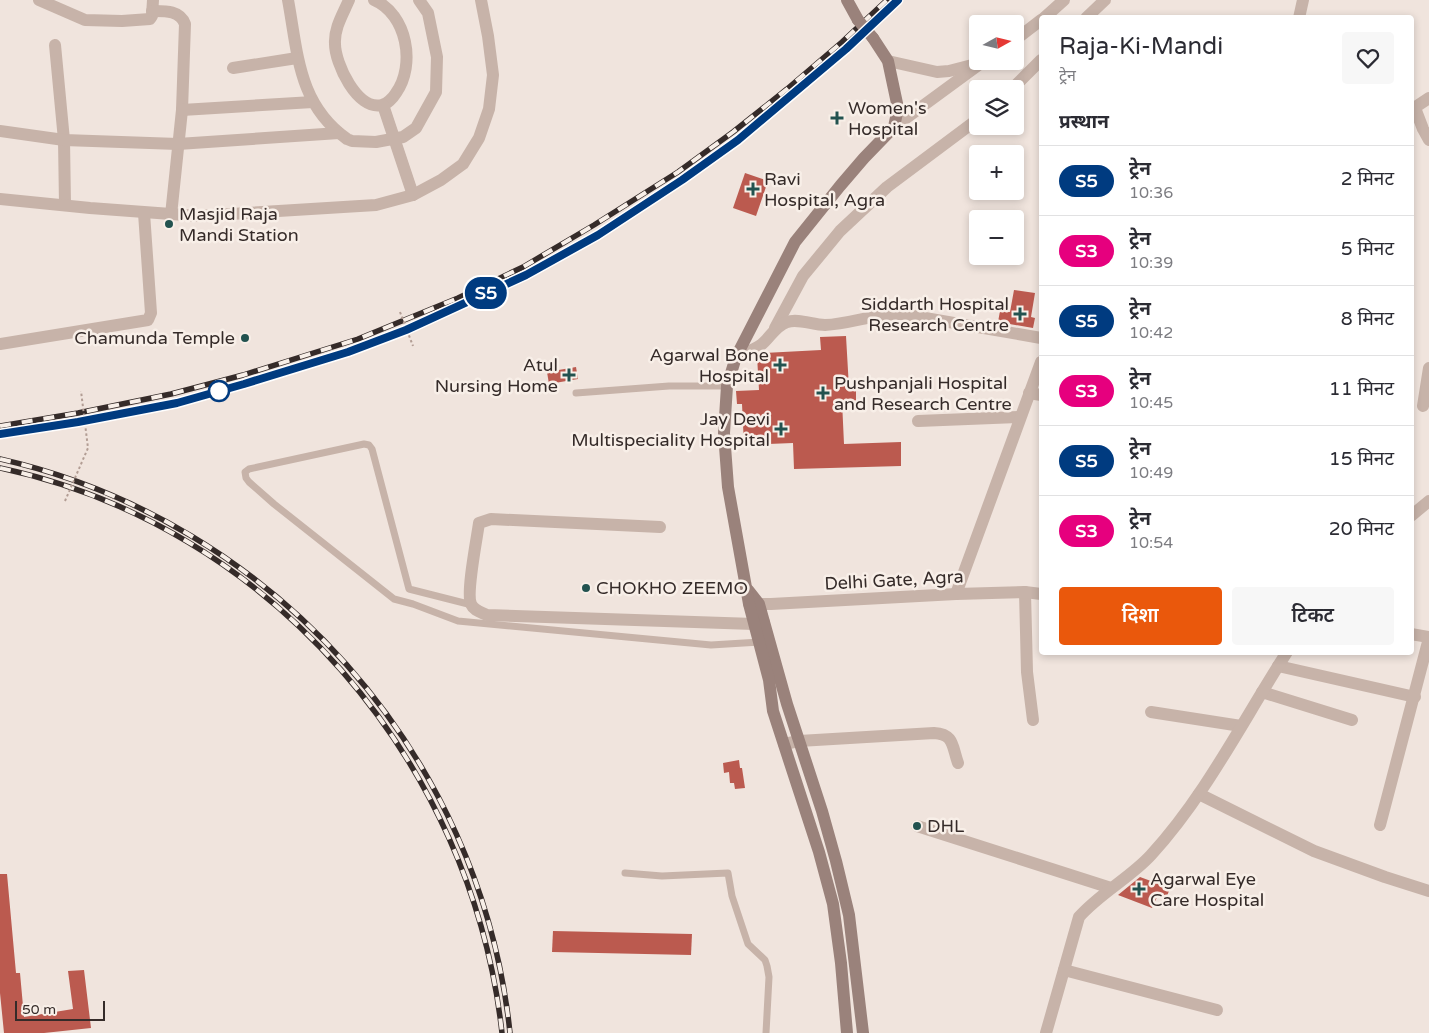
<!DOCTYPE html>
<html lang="hi">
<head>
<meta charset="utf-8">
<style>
  :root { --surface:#fff; --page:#f7f7f7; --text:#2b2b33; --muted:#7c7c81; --line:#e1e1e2; --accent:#ea580c }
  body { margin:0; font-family:"Varela Round","Noto Sans Devanagari",sans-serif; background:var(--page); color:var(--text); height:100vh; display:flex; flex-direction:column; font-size:19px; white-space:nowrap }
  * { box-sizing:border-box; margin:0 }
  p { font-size:16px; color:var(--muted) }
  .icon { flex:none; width:28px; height:28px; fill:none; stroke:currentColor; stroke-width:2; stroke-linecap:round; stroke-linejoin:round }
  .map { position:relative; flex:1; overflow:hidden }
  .side { position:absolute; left:1039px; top:15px; width:375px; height:640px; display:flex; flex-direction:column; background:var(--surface); border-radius:5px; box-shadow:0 2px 8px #0003 }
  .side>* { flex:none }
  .badge { padding:0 10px; border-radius:16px; font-size:18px; line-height:32px }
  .needle { width:32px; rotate:82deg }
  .tools { position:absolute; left:969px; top:15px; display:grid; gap:10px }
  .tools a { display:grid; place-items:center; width:55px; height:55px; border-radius:5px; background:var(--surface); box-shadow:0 2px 8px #0003; font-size:25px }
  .scale { position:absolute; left:15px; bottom:12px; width:90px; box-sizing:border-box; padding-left:5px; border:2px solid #352b29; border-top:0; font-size:14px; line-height:18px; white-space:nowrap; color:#352b29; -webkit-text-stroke:4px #f8efe8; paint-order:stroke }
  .map>.badge { position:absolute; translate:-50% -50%; box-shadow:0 0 0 2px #fff }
  h2 { padding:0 20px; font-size:19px; line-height:45px }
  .round { display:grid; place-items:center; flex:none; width:52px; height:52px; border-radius:5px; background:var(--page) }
  .overview { display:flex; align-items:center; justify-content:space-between; height:85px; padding:0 20px }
  h1 { font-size:24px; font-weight:600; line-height:38px }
  .action { display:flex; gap:10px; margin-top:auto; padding:10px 20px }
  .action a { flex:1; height:58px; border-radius:5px; background:var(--accent); color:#fff; font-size:20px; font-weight:600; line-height:58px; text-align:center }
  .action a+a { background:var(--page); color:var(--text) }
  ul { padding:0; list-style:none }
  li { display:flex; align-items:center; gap:15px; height:70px; padding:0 20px; border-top:1px solid var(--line) }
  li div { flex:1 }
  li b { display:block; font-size:19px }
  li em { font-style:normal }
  li .badge { min-width:55px; font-weight:700; text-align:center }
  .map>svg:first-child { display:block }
  .building { fill:#bb5a4f }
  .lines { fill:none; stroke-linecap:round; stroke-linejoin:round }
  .service { stroke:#c7b3a9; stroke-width:7 }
  .minor { stroke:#c7b3a9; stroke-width:12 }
  .tertiary { stroke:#c7b3a9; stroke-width:12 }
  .secondary { stroke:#9a827b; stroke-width:12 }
  .rail-casing { stroke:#352b29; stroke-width:5.5 }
  .rail { stroke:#f8efe8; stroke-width:4; stroke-dasharray:11; stroke-linecap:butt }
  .path-bridge { stroke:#b29d94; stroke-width:2; stroke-dasharray:2.5 2.5; stroke-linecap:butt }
  .secondary-bridge { stroke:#9a827b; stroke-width:12 }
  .line-casing { stroke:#fff; stroke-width:11 }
  .line { stroke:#003b80; stroke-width:8 }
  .poi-dot { fill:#22524f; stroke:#f8efe8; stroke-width:2 }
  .stop-dot { fill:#fff; stroke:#003b80; stroke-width:2.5 }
  .labels { text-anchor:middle; stroke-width:5; stroke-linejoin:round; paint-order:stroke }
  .poi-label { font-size:18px; fill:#352b29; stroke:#f8efe8; text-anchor:start }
  .street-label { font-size:18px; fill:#352b29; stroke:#f8efe8 }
</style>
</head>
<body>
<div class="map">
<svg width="1429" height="1033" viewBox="0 0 1429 1033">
  <rect width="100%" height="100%" fill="#f0e4dd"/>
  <g class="building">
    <polygon points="745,173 768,181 756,216 733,208"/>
    <polygon points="1014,290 1035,293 1031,317 1035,318 1033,328 998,322 1000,311 1010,312"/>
    <polygon points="846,336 849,388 856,388 856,401 842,401 844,444 901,442 901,466 794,469 793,443 744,445 742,404 737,404 736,391 759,390 757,356 764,353 821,350 820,337"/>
    <polygon points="576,367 578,379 549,384 547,372"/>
    <polygon points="739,760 740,768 742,768 745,788 735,789 734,783 730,783 729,772 724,773 723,763"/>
    <polygon points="0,874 7,874 16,973 20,973 24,1017 73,1009 68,971 84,970 91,1028 44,1033 4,1033 0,993"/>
    <polygon points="1140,877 1170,888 1166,899 1158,895 1152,908 1118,895"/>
    <polygon points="553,931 692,934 691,955 552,952"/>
  </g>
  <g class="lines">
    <g class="service">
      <polyline points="576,393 669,386 727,386"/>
      <polyline points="472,605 409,589 372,449 369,445 364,444 249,469 245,472 246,478 249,482 274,504 394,599 413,604 458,621 711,645 760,642"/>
      <polyline points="625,873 662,876 728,873 732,896 748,944 765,960 767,966 769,977 766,1033"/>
    </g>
    <g class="minor">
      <polyline points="39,0 85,20 122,21 150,19 152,16 153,0"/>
      <path d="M288 0C298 54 298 104 347 139L352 141 376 142 403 137 416 128 436 92 437 57 428 13 419 0"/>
      <path d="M349 0C343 14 334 28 335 44 335 63 357 111 382 105 387 104 393 98 396 93 416 65 407 14 374 0"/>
      <path d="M152 11C164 11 180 10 185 24L182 110 171 215"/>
      <polyline points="1086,18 1105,0"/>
      <polyline points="1299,18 1303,0"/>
      <polyline points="55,45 64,140 65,205"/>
      <polyline points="233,68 297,58"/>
      <polyline points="1012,89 1041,60"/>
      <polyline points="383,105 413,195"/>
      <polyline points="1415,108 1423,129 1429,140"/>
      <polyline points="182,110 313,102"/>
      <polyline points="1411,110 1429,98"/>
      <polyline points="0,131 64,140 178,144 339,133"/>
      <polyline points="0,199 90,208 198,216 376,205 413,195 441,180 463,164 479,138 489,109 493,75 488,36 481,0"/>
      <polyline points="775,328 803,276 840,231 887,187 978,119"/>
      <polyline points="0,344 148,320 151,313 144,213"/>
      <path d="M736 357C744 353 754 350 761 345 770 338 775 326 787 322 798 318 813 325 825 325 851 324 876 313 902 314L1041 338"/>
      <polyline points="1029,393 1041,395"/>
      <polyline points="1423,406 1429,368"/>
      <polyline points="918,421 1020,417"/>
      <polyline points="1411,516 1429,501"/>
      <path d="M660 527 491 519 479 523C477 538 466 593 471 604 474 611 481 612 487 615L754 624 764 622"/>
      <polyline points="1025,592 1027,672 1033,720"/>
      <polyline points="956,594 1041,362"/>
      <polyline points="749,604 771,604 956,594 1025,592 1041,594"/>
      <polyline points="1411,634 1429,637"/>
      <polyline points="1278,666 1415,697"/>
      <polyline points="1262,692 1352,720"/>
      <polyline points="1151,712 1241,726"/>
      <path d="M784 744 799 741 934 733C954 734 952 746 958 763"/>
      <polyline points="1199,794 1314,851 1385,877 1429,891"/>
      <polyline points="1380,825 1429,638"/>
      <polyline points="917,826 1111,888"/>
      <polyline points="1064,970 1217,1010"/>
      <path d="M1046 1033 1079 917C1100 893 1130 878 1151 855 1206 795 1243 720 1287 652"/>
    </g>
    <g class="tertiary">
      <polyline points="1044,18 1064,0"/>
      <polyline points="1015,40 1041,20"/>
      <polyline points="888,61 937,72 949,71 976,64"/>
      <polyline points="894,127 984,61"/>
    </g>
    <g class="secondary">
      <polyline points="847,0 858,20"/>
      <polyline points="748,590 759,604 787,704 822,811 836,861 849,915 863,1033"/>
      <polyline points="847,1033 841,963 833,904 819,852 773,711 769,680 749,604 728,487 724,433 727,386 736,357 795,242 840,186 864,158 894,127 898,108 888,61 873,38"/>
    </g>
    <defs>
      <g id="rail">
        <polyline points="0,426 78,413 171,394 243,375 358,339 458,298 523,267 594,225 678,172 733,132 787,89 842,42 887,0"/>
        <polyline points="0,434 79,422 177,403 244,384 348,352 407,330 526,275 598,235 682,180 738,140 846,49 898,0"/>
        <path d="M0 459C273 521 481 754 510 1033"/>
        <path d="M0 468C270 525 472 761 502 1033"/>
      </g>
    </defs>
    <use href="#rail" class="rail-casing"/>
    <use href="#rail" class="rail"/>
    <g class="path-bridge">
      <polyline points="400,312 413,346"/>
      <polyline points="65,501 88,448 81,391"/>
    </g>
    <polyline class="secondary-bridge" points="858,20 873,38"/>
  </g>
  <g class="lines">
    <defs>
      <polyline id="line" points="0,434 78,422 177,403 244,384 348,352 406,330 526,275 598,235 682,180 738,140 846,49 898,0"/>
    </defs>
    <use href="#line" class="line-casing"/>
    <use href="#line" class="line"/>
  </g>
  <g class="poi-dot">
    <path d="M834.5 110.5h5v5h5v5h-5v5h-5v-5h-5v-5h5z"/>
    <path d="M750.5 181.5h5v5h5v5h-5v5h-5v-5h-5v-5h5z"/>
    <circle cx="169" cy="224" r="5"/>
    <path d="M1017.5 306.5h5v5h5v5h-5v5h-5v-5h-5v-5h5z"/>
    <circle cx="245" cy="338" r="5"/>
    <path d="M777.5 357.5h5v5h5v5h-5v5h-5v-5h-5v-5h5z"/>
    <path d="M566.5 367.5h5v5h5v5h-5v5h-5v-5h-5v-5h5z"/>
    <path d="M820.5 385.5h5v5h5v5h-5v5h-5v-5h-5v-5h5z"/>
    <path d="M778.5 421.5h5v5h5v5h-5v5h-5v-5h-5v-5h5z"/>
    <circle cx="586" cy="588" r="5"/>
    <circle cx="917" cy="826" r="5"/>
    <path d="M1136.5 881.5h5v5h5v5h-5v5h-5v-5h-5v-5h5z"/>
  </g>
  <circle class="stop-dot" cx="219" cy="391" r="10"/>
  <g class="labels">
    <g class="poi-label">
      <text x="848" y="114">Women's<tspan x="848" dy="21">Hospital</tspan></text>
      <text x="764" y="185">Ravi<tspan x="764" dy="21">Hospital, Agra</tspan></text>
      <text x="179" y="220">Masjid Raja<tspan x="179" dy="21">Mandi Station</tspan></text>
      <text x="1009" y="310" text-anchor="end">Siddarth Hospital<tspan x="1009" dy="21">Research Centre</tspan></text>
      <text x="235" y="344" text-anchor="end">Chamunda Temple</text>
      <text x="769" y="361" text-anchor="end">Agarwal Bone<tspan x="769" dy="21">Hospital</tspan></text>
      <text x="558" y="371" text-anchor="end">Atul<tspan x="558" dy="21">Nursing Home</tspan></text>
      <text x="834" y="389">Pushpanjali Hospital<tspan x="834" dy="21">and Research Centre</tspan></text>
      <text x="770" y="425" text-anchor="end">Jay Devi<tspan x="770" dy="21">Multispeciality Hospital</tspan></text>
      <text x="596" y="594">CHOKHO ZEEMO</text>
      <text x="927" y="832">DHL</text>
      <text x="1150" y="885">Agarwal Eye<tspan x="1150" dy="21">Care Hospital</tspan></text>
    </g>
    <g class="street-label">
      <text transform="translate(894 580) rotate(-3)" y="6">Delhi Gate, Agra</text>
    </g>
  </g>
</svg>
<div class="tools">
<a><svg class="needle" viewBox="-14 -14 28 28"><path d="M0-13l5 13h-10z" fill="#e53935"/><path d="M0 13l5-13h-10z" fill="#7c7c81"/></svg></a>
<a><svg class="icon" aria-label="layers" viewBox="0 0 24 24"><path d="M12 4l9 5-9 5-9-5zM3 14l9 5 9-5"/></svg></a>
<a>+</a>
<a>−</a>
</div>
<div class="scale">50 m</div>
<b class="badge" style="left:486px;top:293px;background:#003b80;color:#fff">S5</b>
<section class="side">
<div class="overview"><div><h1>Raja-Ki-Mandi</h1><p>ट्रेन</p></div><a class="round"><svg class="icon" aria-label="heart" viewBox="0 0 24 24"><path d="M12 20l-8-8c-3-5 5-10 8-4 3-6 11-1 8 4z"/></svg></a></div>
<h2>प्रस्थान</h2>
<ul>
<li><span class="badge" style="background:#003b80;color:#fff">S5</span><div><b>ट्रेन</b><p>10:36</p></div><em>2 मिनट</em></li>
<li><span class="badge" style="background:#e6007e;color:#fff">S3</span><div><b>ट्रेन</b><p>10:39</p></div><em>5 मिनट</em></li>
<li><span class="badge" style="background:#003b80;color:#fff">S5</span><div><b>ट्रेन</b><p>10:42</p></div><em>8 मिनट</em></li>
<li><span class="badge" style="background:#e6007e;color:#fff">S3</span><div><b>ट्रेन</b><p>10:45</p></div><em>11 मिनट</em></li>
<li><span class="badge" style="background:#003b80;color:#fff">S5</span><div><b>ट्रेन</b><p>10:49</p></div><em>15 मिनट</em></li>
<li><span class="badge" style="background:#e6007e;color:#fff">S3</span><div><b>ट्रेन</b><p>10:54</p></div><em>20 मिनट</em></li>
</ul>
<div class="action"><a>दिशा</a><a>टिकट</a></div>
</section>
</div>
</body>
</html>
